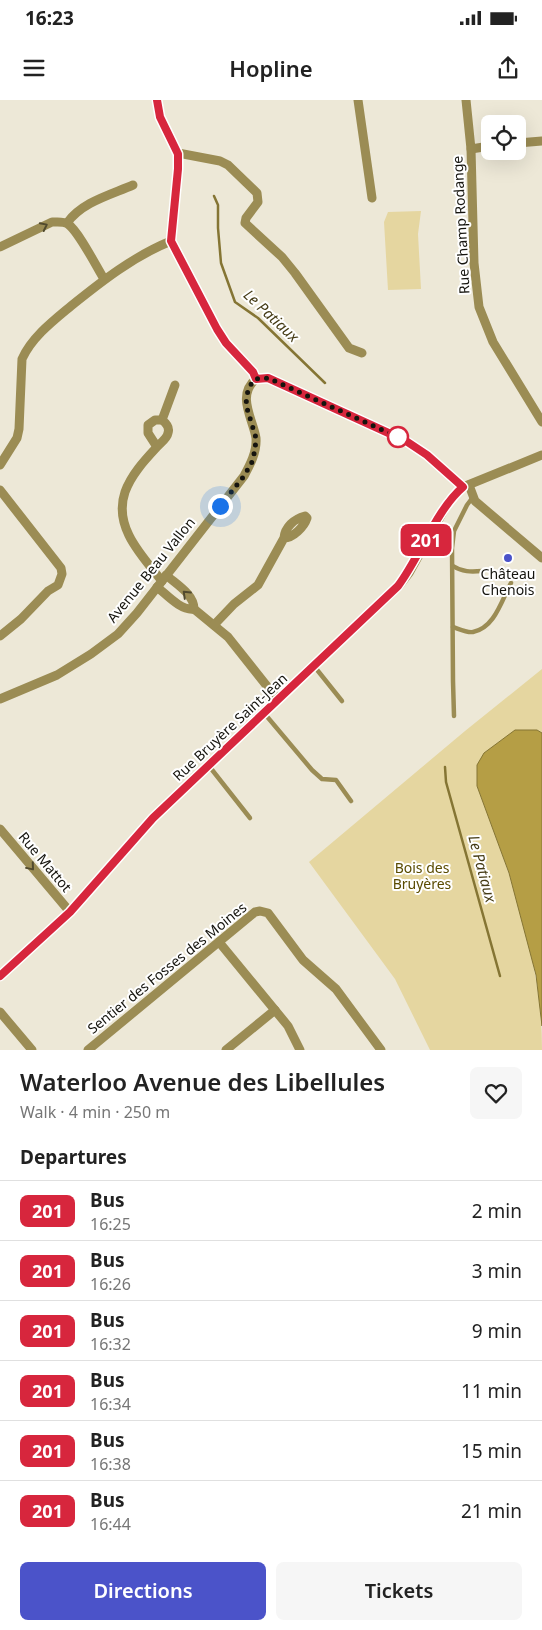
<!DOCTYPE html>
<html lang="en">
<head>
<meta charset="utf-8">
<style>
  :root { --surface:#fff; --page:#f6f6f6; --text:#222; --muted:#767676; --line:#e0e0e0; --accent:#4b53c9 }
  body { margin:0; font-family:"Noto Sans",sans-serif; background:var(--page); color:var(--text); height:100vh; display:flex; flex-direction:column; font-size:19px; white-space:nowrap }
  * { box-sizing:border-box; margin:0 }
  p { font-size:16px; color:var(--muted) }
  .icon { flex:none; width:28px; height:28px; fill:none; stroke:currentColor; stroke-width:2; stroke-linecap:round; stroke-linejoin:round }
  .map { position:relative; height:950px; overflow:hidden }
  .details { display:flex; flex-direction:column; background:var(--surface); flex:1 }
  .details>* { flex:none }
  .badge { padding:0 10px; border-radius:8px; font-size:18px; line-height:32px }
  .controls { position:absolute; left:481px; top:15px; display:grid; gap:10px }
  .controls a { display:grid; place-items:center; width:45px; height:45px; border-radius:8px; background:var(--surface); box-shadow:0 5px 20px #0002; font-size:25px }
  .you { position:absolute; width:25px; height:25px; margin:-12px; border:4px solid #fff; border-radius:50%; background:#1a73e8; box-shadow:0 0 0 8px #1a73e833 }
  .map>.badge { position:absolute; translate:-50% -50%; box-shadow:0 0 0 2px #fff }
  h2 { padding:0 20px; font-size:19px; line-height:45px }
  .round { display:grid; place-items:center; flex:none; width:52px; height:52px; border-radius:8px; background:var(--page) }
  .headline { display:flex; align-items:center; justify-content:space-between; height:85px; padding:0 20px }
  h1 { font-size:24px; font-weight:600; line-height:38px }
  .cta { display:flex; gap:10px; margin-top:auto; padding:10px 20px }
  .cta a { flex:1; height:58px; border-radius:8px; background:var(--accent); color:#fff; font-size:20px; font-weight:600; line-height:58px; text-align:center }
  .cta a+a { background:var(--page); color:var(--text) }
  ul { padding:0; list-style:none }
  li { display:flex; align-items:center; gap:15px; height:60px; padding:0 20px; border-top:1px solid var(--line) }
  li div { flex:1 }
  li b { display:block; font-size:19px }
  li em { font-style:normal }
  li .badge { min-width:55px; font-weight:700; text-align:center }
  .status { display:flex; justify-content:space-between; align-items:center; height:35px; padding:0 25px; background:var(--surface); direction:ltr }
  .status svg { height:14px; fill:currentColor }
  header { display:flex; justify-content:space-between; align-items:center; height:65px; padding:0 20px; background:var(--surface); font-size:22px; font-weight:600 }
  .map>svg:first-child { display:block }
  .green { fill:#e5d6a0 }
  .water { fill:#b59e45; stroke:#857534 }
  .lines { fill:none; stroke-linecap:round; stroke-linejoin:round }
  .stream { stroke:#857534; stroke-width:2.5 }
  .lane { stroke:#9b8c54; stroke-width:4.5 }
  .street { stroke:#9b8c54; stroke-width:9 }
  .oneway { stroke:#514a2e }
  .line-casing { stroke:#fff; stroke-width:11 }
  .line { stroke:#d7263d; stroke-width:8 }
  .walk { stroke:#15140e; stroke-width:5; stroke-dasharray:0 9 }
  .stop-dot { fill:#fff; stroke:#d7263d; stroke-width:2.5 }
  .poi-dot { fill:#4b53c9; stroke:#fff; stroke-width:2 }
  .labels { text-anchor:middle; stroke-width:4; stroke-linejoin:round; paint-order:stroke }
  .street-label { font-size:14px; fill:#15140e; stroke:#fff }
  .poi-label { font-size:14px; fill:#15140e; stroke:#fff }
  .park-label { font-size:14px; fill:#5a4b00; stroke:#fff }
  .water-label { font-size:15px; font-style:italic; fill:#453b15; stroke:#fff }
</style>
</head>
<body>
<div class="status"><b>16:23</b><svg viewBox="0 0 49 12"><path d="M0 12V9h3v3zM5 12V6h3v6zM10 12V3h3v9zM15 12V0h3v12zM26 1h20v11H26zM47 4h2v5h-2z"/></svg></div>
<header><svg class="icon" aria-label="menu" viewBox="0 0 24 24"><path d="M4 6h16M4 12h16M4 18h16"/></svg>Hopline<svg class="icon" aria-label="share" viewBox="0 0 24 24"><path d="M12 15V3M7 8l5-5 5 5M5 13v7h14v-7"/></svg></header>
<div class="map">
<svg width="542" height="950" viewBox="0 0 542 950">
  <rect width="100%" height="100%" fill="#ede8d7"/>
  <g class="green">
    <polygon points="421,111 418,134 421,189 388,190 384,122 388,112"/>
    <path d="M542 569V633L537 630 477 686C509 771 542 858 542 950H430L395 879 309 762 465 631Z"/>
  </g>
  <polygon class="water" points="515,630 537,630 542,633 542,926 536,875 509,773 477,686 477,665 484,653"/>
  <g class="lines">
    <g class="stream">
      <polyline points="214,96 218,105 218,128 221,163 235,202 258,218 325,283"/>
      <polyline points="445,667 446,682 500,876"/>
    </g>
    <g class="lane">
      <path d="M453 466C462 472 471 472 482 471"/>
      <path d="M453 527C459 529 467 533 473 532 495 528 502 499 511 483"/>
      <polyline points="314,566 342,601"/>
      <polyline points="264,613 312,670 322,679 336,680 351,701"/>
      <polyline points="454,616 453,581 452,448 454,431 467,405 473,397"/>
      <polyline points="209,666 250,718"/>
    </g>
    <g class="street">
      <polyline points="157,0 160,17 178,53 178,69 171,141 209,214 226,243 253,271 256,279"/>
      <polyline points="358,0 372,98"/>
      <polyline points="466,0 471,49 474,163 479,207 493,242 542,322"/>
      <polyline points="518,43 542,41"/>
      <polyline points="471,49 490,46"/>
      <polyline points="178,53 220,61 228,65 257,93 258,102 246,118 245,123 282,157 295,173 349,248 362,253"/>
      <path d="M67 123C82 102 110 95 133 85"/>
      <path d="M0 147 52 122C58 122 63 121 68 124 79 132 96 166 104 179"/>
      <polyline points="256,279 268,278 407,341 427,355 463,387"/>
      <polyline points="162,320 175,285"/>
      <path d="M157 347 148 333V325L155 320H162C166 323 170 327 168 333 167 339 160 343 156 348 144 361 131 375 125 392 113 427 142 456 162 481"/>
      <path d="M0 365 17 338 19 329 22 259C32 237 53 221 71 206 102 181 134 156 171 141"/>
      <polyline points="469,385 475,401 542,458"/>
      <polyline points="0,390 61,468 62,474 58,485 48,491 21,519 0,536"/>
      <path d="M157 487C167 495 181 511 194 509 194 494 176 484 166 475"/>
      <polyline points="194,509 228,537 278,600"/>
      <path d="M214 525 234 504 258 485 284 438C293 438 304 427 307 418L305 416C294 419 285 427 284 438"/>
      <path d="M0 599 57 575 91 554 118 534 137 513 244 376C250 365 257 352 256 338 253 319 236 295 256 279"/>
      <polyline points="0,729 70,812"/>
      <polyline points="219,842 288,926 300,950"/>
      <polyline points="0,876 70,812 153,718 399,486 409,473 449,401 463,387 542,355"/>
      <polyline points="0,912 32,950"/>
      <polyline points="88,950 255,812 260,811 268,813 303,860 336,889 381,950"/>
      <polyline points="226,950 275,910"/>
    </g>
  </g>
  <defs><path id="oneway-chevron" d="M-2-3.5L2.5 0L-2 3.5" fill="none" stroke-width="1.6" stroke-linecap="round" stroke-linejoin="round" transform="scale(1.25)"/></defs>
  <g class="oneway">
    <use href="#oneway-chevron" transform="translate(44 126) rotate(-26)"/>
    <use href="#oneway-chevron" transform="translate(186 494) rotate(-136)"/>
    <use href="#oneway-chevron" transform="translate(31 767) rotate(50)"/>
  </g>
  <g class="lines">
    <defs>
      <path id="line" d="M0 876 70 812 153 718 398 486C420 457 436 410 463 387L427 355 406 341 268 278 256 279 253 272 226 243 217 229 171 141 178 69V54L160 17 157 0"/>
    </defs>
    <use href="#line" class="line-casing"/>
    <use href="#line" class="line"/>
    <polyline class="walk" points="220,406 244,376 252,362 255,350 256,338 246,305 247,294 252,282 256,279 268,278 398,337"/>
  </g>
  <circle class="stop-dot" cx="398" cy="337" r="10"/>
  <circle class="poi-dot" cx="508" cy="458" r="5"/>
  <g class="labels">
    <g class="street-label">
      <text transform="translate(461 125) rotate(-93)" y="5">Rue Champ Rodange</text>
      <text transform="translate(151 470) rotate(-51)" y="5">Avenue Beau Vallon</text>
      <text transform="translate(230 627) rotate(-43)" y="5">Rue Bruyère Saint-Jean</text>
      <text transform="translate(45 762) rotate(50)" y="5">Rue Mattot</text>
      <text transform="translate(167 868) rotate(-39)" y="5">Sentier des Fosses des Moines</text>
    </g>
    <g class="poi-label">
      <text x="508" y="479">Château<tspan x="508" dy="16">Chenois</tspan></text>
    </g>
    <g class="park-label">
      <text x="422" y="773">Bois des<tspan x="422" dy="16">Bruyères</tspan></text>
    </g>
    <g class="water-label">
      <text transform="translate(271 216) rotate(43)" y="5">Le Patiaux</text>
      <text transform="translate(482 769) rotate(75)" y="5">Le Patiaux</text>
    </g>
  </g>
</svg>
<div class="controls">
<a><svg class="icon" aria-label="locate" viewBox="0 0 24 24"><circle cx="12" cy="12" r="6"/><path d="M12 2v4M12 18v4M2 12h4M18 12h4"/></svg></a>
</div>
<div class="you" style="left:220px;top:406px"></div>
<b class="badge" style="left:426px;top:440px;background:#d7263d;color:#fff">201</b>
</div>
<section class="details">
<div class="headline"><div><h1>Waterloo Avenue des Libellules</h1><p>Walk · 4 min · 250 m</p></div><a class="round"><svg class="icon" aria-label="heart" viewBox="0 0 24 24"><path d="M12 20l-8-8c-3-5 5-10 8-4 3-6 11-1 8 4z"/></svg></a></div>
<h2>Departures</h2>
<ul>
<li><span class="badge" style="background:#d7263d;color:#fff">201</span><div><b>Bus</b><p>16:25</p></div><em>2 min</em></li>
<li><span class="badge" style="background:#d7263d;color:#fff">201</span><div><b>Bus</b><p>16:26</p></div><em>3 min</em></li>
<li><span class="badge" style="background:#d7263d;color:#fff">201</span><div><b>Bus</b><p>16:32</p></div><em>9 min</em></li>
<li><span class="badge" style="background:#d7263d;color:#fff">201</span><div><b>Bus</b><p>16:34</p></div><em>11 min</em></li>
<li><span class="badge" style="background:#d7263d;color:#fff">201</span><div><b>Bus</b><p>16:38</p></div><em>15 min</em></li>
<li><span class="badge" style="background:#d7263d;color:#fff">201</span><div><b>Bus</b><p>16:44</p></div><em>21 min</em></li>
</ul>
<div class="cta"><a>Directions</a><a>Tickets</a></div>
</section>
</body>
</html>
